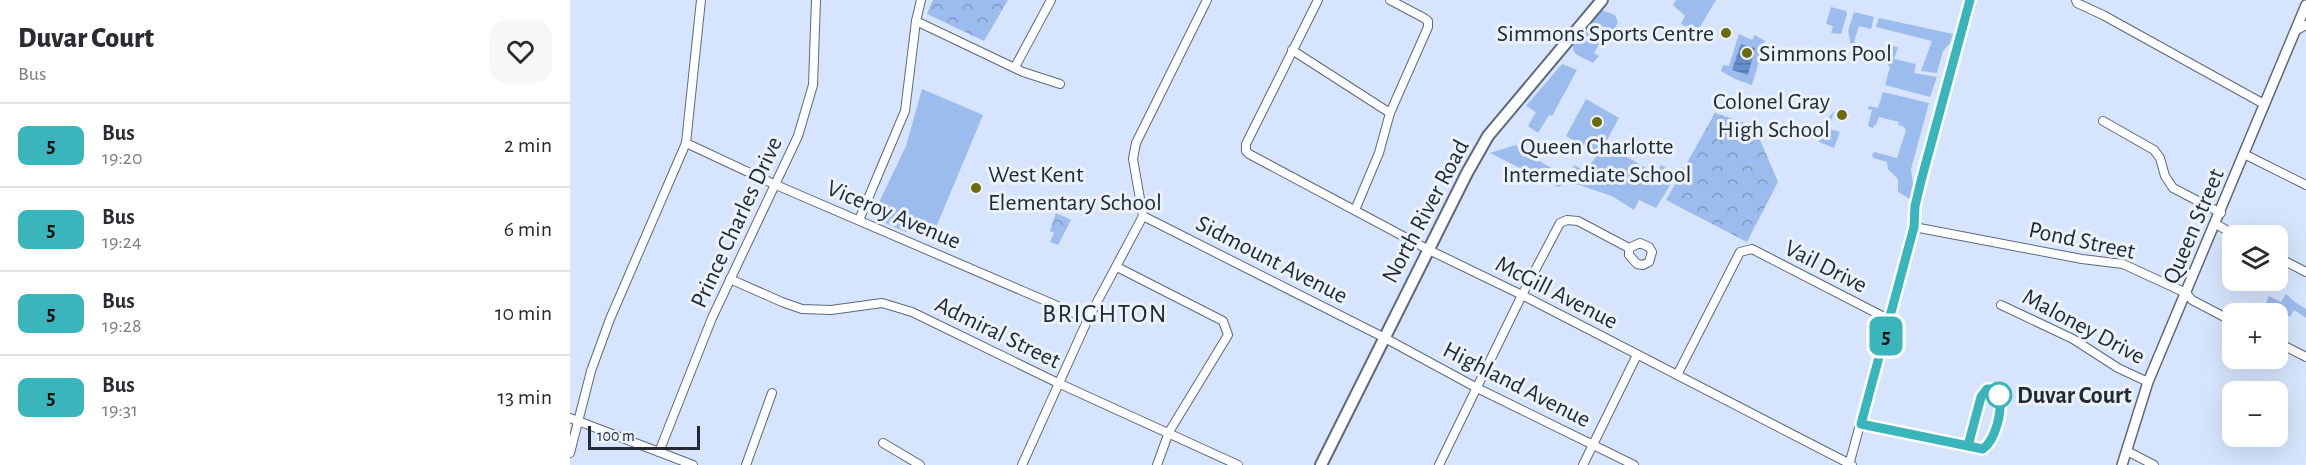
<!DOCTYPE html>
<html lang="en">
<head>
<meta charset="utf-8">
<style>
  :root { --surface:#fff; --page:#f7f7f7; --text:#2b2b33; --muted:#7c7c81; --line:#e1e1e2 }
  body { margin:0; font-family:"Alegreya Sans",sans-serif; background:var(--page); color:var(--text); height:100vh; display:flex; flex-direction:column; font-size:22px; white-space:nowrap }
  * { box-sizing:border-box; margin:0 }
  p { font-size:20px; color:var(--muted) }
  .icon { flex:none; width:33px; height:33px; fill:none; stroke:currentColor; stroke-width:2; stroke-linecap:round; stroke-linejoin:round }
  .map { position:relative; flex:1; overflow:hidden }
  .sheet { display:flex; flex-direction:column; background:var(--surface); width:570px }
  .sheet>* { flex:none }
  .badge { padding:0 12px; border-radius:9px; font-size:21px; line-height:39px }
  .controls { position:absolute; left:1652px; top:225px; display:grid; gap:12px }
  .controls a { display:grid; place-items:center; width:66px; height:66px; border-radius:12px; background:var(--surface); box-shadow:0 6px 24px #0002; font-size:30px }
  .scale { position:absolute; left:18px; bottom:15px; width:112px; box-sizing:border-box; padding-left:6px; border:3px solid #242a33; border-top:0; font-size:16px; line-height:21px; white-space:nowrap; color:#242a33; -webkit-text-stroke:4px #ebf2fc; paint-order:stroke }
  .map>.badge { position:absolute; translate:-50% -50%; box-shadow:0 0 0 3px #fff }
  .round { display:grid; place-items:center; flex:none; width:63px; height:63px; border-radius:18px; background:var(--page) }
  .head { display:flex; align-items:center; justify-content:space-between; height:102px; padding:0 18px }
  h1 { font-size:28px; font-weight:800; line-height:45px }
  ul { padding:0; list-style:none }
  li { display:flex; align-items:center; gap:18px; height:84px; padding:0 18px; border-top:2px solid var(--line) }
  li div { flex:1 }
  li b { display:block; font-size:22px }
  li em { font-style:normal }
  li .badge { min-width:66px; font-weight:700; text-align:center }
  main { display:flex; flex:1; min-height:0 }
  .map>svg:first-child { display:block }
  .green { fill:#9cbcee }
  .park { fill:url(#park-crowns) }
  .water { fill:url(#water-rules) }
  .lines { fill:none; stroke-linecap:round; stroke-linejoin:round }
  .minor-casing { stroke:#5b697d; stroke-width:10 }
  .tertiary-casing { stroke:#5b697d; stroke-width:12 }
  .secondary-casing { stroke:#5b697d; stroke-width:14 }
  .minor { stroke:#fff; stroke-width:8 }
  .tertiary { stroke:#fff; stroke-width:9 }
  .secondary { stroke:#fff; stroke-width:10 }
  .line-casing { stroke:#fff; stroke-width:14 }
  .line { stroke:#39b5bb; stroke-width:9 }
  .poi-dot { fill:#6c6b0a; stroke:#ebf2fc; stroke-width:2 }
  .stop-dot { fill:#fff; stroke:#39b5bb; stroke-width:3 }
  .labels { text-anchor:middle; stroke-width:6; stroke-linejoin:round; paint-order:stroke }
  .poi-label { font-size:24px; fill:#242a33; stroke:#ebf2fc; text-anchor:end }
  .street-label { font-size:24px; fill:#242a33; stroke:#ebf2fc }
  .stop-label { font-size:24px; font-weight:bold; fill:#242a33; stroke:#ebf2fc; text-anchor:start }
  .neighbourhood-label { font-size:26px; letter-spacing:1.5px; fill:#242a33; stroke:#ebf2fc }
</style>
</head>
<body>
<main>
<section class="sheet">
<div class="head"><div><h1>Duvar Court</h1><p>Bus</p></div><a class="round"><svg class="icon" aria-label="heart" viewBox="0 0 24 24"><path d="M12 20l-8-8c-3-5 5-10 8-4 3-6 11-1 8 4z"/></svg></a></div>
<ul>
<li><span class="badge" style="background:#39b5bb;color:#111">5</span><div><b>Bus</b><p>19:20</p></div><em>2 min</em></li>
<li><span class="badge" style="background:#39b5bb;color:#111">5</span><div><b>Bus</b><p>19:24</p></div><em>6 min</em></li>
<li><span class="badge" style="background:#39b5bb;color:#111">5</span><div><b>Bus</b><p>19:28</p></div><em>10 min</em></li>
<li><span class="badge" style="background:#39b5bb;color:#111">5</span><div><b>Bus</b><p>19:31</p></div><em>13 min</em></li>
</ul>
</section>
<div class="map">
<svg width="1736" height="465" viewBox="0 0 1736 465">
  <defs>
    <pattern id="park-crowns" width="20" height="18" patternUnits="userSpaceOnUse" patternTransform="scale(1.5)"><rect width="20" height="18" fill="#9cbcee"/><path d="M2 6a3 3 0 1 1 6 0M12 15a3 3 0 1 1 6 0" fill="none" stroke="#7f99c1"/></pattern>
    <pattern id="water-rules" width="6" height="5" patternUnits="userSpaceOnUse" patternTransform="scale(1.5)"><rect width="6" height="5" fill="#678ecc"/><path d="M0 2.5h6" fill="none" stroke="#5574a6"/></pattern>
  </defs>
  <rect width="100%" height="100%" fill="#d6e5fd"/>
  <g class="green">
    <polygon points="1106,0 1146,0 1127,32 1111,24 1115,16 1103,5"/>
    <polygon points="1261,7 1276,11 1277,14 1271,34 1261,33 1263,26 1256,24"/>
    <path d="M1032 10 1045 15 1048 22 1043 32 1038 29 1024 53 1029 56 1023 63C1018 60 1009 57 1005 53 996 42 1021 20 1028 11Z"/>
    <polygon points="1284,12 1304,17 1301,29 1289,26 1284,42 1293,45 1291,56 1283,54 1278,31"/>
    <polygon points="1309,18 1383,34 1380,43 1373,51 1367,73 1351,71 1362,41 1306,27"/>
    <polygon points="1169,34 1182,40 1185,35 1195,41 1182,85 1165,79 1151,71 1153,65 1159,66"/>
    <polygon points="1321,46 1328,47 1324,59 1346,64 1344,73 1367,77 1360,97 1315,85 1320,67 1316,63"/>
    <polygon points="992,64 1007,70 982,116 979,115 968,133 958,126 966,112 956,106"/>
    <polygon points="352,89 413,115 362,237 346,229 336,232 302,217 336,146"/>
    <polygon points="1313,92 1359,103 1341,169 1343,184 1340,199 1328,192 1328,179 1318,169 1317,162 1303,158 1302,155 1304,152 1327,158 1336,130 1333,126 1328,125 1329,122 1309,117 1306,125 1304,125 1303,128 1298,126 1302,110 1298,109 1299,106 1308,108"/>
    <polygon points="1016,99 1049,118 1035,144 1086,174 1091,165 1107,174 1086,208 1069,200 1064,210 1042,196 1000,182 988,187 920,153 946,145 949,149 995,176 998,170 1001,171 1004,165 1016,171 1032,148 1026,153 996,136"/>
    <polygon points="1264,111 1259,129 1270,132 1264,148 1249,142 1253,124"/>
    <polygon points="1716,294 1725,302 1736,309 1736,318 1724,310 1720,317 1695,305 1699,296 1711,302"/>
  </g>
  <g class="park">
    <polygon points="363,0 438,0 414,41 357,14"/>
    <polygon points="1145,113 1184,126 1208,182 1177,242 1096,200"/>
    <polygon points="486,213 501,220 488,245 480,242 484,233 480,231"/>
  </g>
  <polygon class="water" points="1171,44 1185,48 1178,75 1162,70"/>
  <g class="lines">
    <defs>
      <g id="minor">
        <polyline points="748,0 676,144 676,151 679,154 859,250 952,295 1282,465"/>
        <polyline points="1506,0 1507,3 1533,15 1694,104"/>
        <polyline points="346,21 453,72 490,84"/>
        <polyline points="1725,31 1736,25"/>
        <polyline points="722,50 820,113"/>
        <polyline points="445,67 481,0"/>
        <polyline points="1533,121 1584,150 1590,158 1595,176 1603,188 1651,213"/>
        <polyline points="116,143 206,185 518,319"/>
        <polyline points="1674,154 1736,185"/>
        <polyline points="785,210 809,153 820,113 858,27 858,21 854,18 820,0"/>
        <polyline points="573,216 813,337 907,388 1064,465"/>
        <polyline points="289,220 335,111 346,21 351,0"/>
        <polyline points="1646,224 1666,236"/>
        <polyline points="1344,227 1512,259 1553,264 1616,293 1622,300 1662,321"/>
        <polygon points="1070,243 1079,247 1082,252 1079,262 1073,265 1067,264 1059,255 1059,248"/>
        <polyline points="1707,257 1736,272"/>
        <polyline points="547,267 653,321 658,335 599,432 587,465"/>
        <polyline points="160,279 212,302 232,309 261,310 312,303 342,312 488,383 668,465"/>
        <polyline points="1431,305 1503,339 1548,368 1578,382"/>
        <polyline points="1707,342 1736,357"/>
        <polyline points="1107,375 1170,252 1182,249 1320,320"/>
        <polyline points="0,418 123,465"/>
        <path d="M1291 424 1397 447 1412 449C1426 439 1433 410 1429 395L1423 389H1417L1411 397 1397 447"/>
        <polyline points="313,443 350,465"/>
        <polyline points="1557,451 1584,465"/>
        <polyline points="89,452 142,318 228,136 243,85 246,0"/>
        <polyline points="0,453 21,371 40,319 116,143 131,0"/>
        <polyline points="176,465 202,393"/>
        <polyline points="452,465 518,319 573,216 563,159 566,143 637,0"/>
        <polyline points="869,465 952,295 990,223 997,220 1008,221 1059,248"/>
        <polyline points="1013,465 1067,355"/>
        <polyline points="1279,465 1344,227 1346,201 1400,0"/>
      </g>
      <polyline id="tertiary" points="1552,465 1578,382 1736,5"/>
      <polyline id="secondary" points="751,465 897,173 918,136 1032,0"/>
    </defs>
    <use href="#minor" class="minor-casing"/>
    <use href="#tertiary" class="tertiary-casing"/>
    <use href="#secondary" class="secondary-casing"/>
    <use href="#minor" class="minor"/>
    <use href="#tertiary" class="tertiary"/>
    <use href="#secondary" class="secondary"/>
  </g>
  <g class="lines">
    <defs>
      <path id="line" d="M1399 442 1411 397 1417 389H1423L1429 394C1433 410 1426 439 1413 449L1291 424 1344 227 1345 206 1351 181 1400 0"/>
    </defs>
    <use href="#line" class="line-casing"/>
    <use href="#line" class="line"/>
  </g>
  <g class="poi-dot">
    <circle cx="1156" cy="33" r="6"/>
    <circle cx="1177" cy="53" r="6"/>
    <circle cx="1272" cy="115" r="6"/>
    <circle cx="1027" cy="122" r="6"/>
    <circle cx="406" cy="188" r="6"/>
  </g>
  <circle class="stop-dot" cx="1429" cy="395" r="12"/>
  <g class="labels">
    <g class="poi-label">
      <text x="1144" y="41">Simmons Sports Centre</text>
      <text x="1189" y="61" text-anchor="start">Simmons Pool</text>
      <text x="1260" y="109">Colonel Gray<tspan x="1260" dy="28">High School</tspan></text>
      <text x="1027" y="154" text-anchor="middle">Queen Charlotte<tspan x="1027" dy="28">Intermediate School</tspan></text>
      <text x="418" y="182" text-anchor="start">West Kent<tspan x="418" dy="28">Elementary School</tspan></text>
    </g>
    <g class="street-label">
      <text transform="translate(855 211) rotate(-62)" y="8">North River Road</text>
      <text transform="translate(324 214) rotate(23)" y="8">Viceroy Avenue</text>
      <text transform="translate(166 222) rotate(-65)" y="8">Prince Charles Drive</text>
      <text transform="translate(1623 226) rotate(-67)" y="8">Queen Street</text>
      <text transform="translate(1512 240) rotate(12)" y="8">Pond Street</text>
      <text transform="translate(702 259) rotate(27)" y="8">Sidmount Avenue</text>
      <text transform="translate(1256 266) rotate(27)" y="8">Vail Drive</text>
      <text transform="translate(987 292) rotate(27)" y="8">McGill Avenue</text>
      <text transform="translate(1514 326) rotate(28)" y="8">Maloney Drive</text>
      <text transform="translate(428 332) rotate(26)" y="8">Admiral Street</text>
      <text transform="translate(947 384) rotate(27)" y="8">Highland Avenue</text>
    </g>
    <g class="stop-label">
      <text x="1447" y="403">Duvar Court</text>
    </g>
    <g class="neighbourhood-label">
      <text x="535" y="322">BRIGHTON</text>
    </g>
  </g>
</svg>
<div class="controls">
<a><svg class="icon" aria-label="layers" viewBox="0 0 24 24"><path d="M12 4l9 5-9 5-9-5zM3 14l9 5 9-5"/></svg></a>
<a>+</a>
<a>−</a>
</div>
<div class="scale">100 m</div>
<b class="badge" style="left:1316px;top:336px;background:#39b5bb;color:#111">5</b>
</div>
</main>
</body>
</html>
